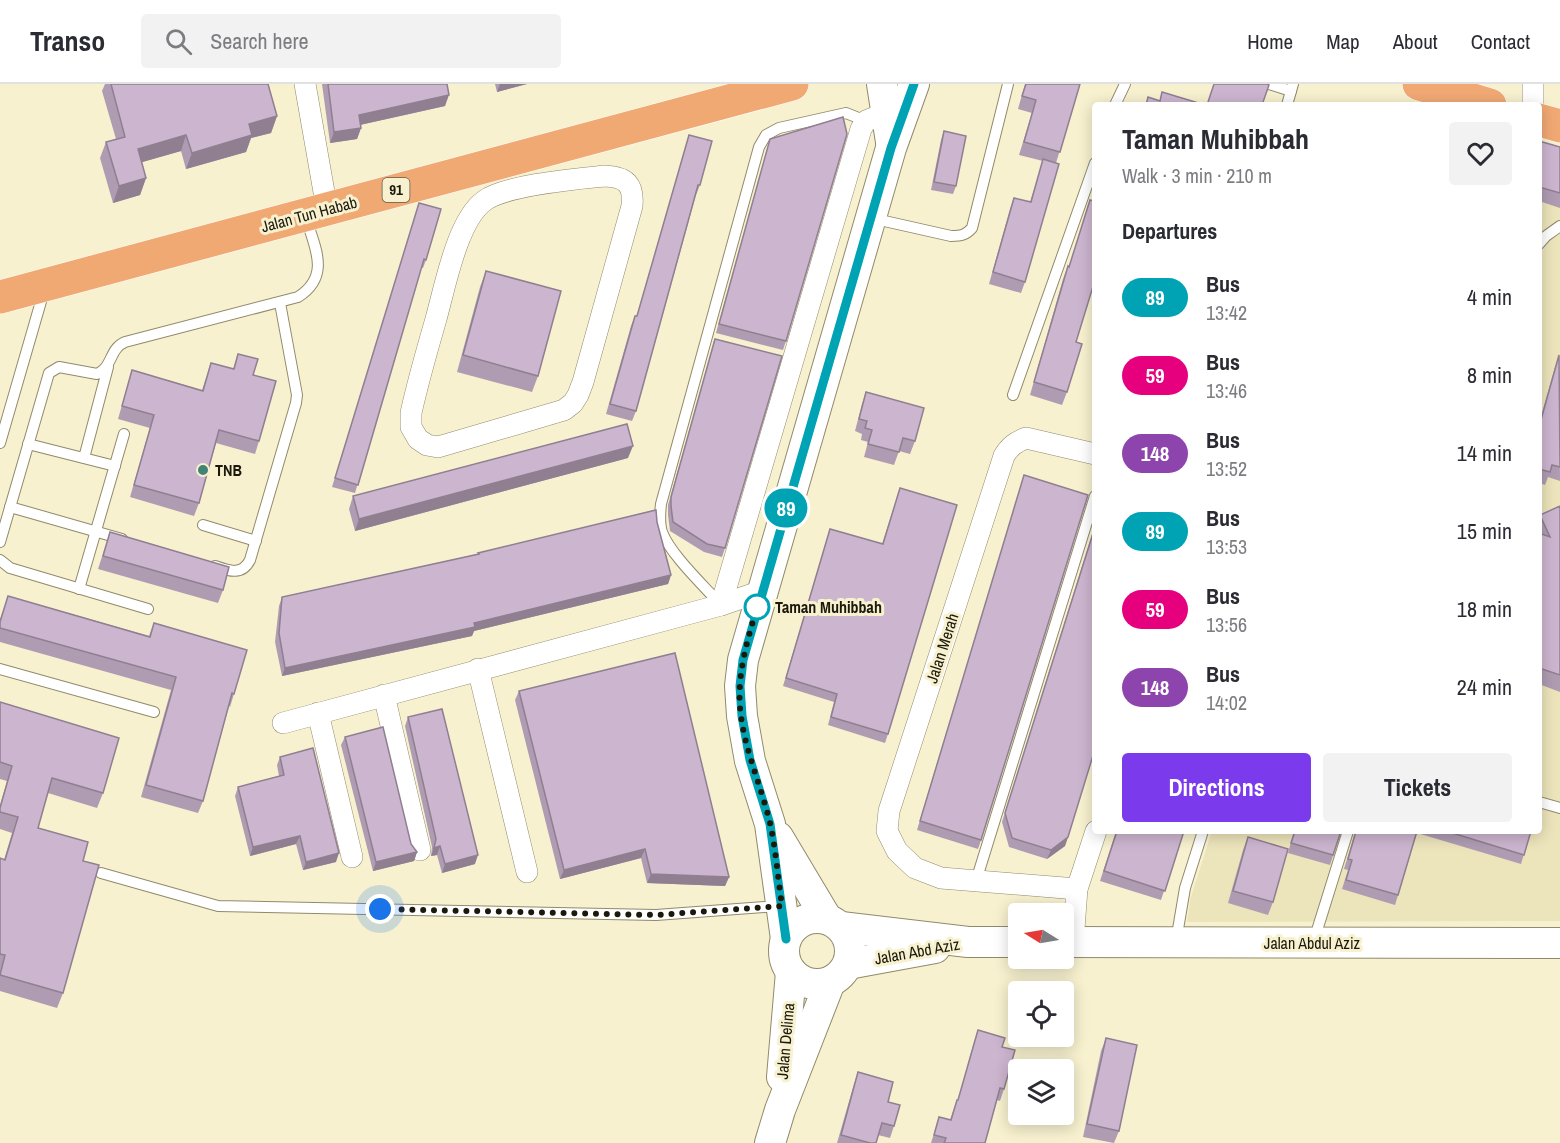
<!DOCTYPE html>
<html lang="en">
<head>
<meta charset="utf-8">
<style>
  :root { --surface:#fff; --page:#f2f2f3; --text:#2b2b33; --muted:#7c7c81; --line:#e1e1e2; --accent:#7c3aed }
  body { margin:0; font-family:"Archivo Narrow",sans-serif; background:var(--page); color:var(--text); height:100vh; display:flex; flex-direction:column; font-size:22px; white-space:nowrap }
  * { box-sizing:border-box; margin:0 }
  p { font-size:20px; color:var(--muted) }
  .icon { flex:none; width:33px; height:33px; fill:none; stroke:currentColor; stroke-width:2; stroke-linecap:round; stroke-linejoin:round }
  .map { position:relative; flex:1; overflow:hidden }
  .drawer { position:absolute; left:1092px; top:18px; width:450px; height:732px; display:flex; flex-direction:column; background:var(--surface); border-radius:6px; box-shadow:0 3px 15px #0003 }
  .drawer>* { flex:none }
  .badge { padding:0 12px; border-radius:20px; font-size:21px; line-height:39px }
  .needle { width:39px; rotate:281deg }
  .tools { position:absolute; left:1008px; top:819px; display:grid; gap:12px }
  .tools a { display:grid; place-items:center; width:66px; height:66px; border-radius:6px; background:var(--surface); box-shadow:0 3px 15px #0003; font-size:30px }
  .you { position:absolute; width:30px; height:30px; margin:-15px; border:4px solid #fff; border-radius:50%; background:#1a73e8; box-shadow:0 0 0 9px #1a73e833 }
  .map>.badge { position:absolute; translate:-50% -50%; box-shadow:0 0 0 3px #fff }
  h2 { padding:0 30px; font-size:22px; line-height:54px }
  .round { display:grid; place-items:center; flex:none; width:63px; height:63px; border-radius:6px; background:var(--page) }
  .headline { display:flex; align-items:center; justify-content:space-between; height:102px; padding:0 30px }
  h1 { font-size:28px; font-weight:700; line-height:45px }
  .button { display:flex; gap:12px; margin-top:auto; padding:12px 30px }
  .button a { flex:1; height:69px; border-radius:6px; background:var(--accent); color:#fff; font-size:24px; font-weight:700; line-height:69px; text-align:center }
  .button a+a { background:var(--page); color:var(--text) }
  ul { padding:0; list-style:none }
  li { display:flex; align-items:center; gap:18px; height:78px; padding:0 30px }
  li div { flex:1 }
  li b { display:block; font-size:22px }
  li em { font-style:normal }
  li .badge { min-width:66px; font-weight:700; text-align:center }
  header { display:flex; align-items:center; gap:36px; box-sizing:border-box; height:84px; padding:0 30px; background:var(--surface); border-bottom:2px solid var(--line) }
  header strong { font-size:28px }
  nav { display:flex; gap:33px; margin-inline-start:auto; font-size:21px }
  .search { width:420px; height:54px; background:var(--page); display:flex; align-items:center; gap:15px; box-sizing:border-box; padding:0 21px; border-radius:6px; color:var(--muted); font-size:22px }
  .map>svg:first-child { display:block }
  .built { fill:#ece4bb }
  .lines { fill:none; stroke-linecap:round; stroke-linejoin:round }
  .lane-casing { stroke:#908a6c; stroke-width:12 }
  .street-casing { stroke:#908a6c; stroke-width:22 }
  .secondary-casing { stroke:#908a6c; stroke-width:32 }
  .highway-casing { stroke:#fff; stroke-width:34 }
  .lane { stroke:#fff; stroke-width:10 }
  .street { stroke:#fff; stroke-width:21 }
  .secondary { stroke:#fff; stroke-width:30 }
  .highway { stroke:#f1a974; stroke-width:33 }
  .wall { fill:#af9cb2 }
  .shaded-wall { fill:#8f7f91 }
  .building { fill:#ccb5cf; stroke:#8f7f91; stroke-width:1.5 }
  .line-casing { stroke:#fff; stroke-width:14 }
  .line { stroke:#00a3b4; stroke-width:9 }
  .walk { stroke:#1b180c; stroke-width:6; stroke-dasharray:0 10.8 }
  .poi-dot { fill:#418374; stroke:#f7f1cf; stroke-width:2 }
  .stop-dot { fill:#fff; stroke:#00a3b4; stroke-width:3 }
  .labels { text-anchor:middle; stroke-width:6; stroke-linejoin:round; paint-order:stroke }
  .shield { fill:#f7f1cf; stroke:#5d5946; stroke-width:1.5 }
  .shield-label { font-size:15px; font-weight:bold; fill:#1b180c }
  .street-label { font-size:16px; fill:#1b180c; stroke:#f7f1cf }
  .poi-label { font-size:16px; font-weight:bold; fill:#1b180c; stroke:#f7f1cf; text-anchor:start }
  .stop-label { font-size:16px; font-weight:bold; fill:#1b180c; stroke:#f7f1cf; text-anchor:start }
</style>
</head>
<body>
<header>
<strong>Transo</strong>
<div class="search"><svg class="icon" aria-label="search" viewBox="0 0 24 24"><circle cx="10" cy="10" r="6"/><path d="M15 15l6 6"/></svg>Search here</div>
<nav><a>Home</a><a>Map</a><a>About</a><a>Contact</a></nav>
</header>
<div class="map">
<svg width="1560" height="1059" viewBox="0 0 1560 1059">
  <rect width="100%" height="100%" fill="#f7f1cf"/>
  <polygon class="built" points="1539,66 1560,73 1560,837 1187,838 1190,816 1212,747 1539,747"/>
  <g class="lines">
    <defs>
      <g id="lane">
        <polyline points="1269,0 1291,7"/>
        <polyline points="1115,21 1125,0"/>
        <polyline points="1287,21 1293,0"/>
        <path d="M871 134 951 152C961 152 966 151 972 144L1008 0"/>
        <polyline points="1539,160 1546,152 1560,142"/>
        <polyline points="1013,311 1095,79"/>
        <polyline points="0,359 44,207"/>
        <polyline points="28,360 115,382"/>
        <polyline points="84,374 108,283"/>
        <polyline points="10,423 122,455"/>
        <polyline points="203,441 256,457"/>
        <path d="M0 458 49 289 59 283 97 290C113 283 109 265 125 258L298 213C331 192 315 164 306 134"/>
        <polyline points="0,476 10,484 148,525"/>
        <path d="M215 482C229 487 242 492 250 476L296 319 297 311 280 219"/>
        <polyline points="79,505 124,350"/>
        <path d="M721 521C704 502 670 470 662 448 659 439 660 429 661 420L759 63 766 51 779 44 846 29 866 37"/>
        <polyline points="0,585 154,628"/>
        <polyline points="1539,718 1560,724"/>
        <polyline points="101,789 218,822 656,831 779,822"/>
        <polyline points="976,797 1095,412"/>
        <polyline points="1314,856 1348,747"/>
        <polyline points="1176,857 1185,804 1203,747"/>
      </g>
      <g id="street">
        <polyline points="305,0 327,125"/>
        <polyline points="1533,21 1533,0"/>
        <path d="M605 92C626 93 634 100 632 122L583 298 578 311 573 319 564 326 438 363 427 361 418 355 411 343V329C418 297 427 266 436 235 445 203 457 137 484 117 505 101 577 95 605 92Z"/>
        <polyline points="721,521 861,45 866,37 888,28"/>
        <polyline points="478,585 527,788"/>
        <polyline points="384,611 420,766"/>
        <polyline points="318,629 352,773"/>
        <polyline points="283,639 721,521 762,507"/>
        <path d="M1077 805 941 794 915 784 897 767 887 747 889 727 1004 372C1010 362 1016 358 1026 354L1095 370"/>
        <polyline points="1073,858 1077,805 1096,747"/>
      </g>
      <g id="secondary">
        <polyline points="882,0 891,58"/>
        <polyline points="778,753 827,835"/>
        <circle cx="817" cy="867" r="33"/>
        <polyline points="841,843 968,858 1018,858"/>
        <polyline points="786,855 770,740 750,677 742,632 740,602 743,576 891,64 914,0"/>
        <polyline points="1064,858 1560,859"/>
        <polyline points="848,880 935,864"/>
        <polyline points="782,993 791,888"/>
        <polyline points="770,1059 780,1026 830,898"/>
      </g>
      <g id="highway">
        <polyline points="1419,0 1490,21"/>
        <polyline points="1539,36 1560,42"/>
        <polyline points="0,213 792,0"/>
      </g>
    </defs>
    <use href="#lane" class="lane-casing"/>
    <use href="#street" class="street-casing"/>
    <use href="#secondary" class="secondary-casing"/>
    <use href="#highway" class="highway-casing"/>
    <use href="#lane" class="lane"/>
    <use href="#street" class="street"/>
    <use href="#secondary" class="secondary"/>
    <use href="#highway" class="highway"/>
  </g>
  <g class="wall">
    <polygon points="105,0 268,0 277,32 271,49 251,54 246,68 186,85 181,67 142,78 146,94 140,111 113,119 100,74 106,58 116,55 102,7"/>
    <polygon points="322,0 447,0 445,22 360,41 361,44 357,55 330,59"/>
    <polygon points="495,0 527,0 497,8"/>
    <polygon points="1025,0 1080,0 1056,79 1025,198 1021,209 989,200 1010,125 1014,114 1030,118 1043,77 1019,71 1032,29 1018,25"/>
    <polygon points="944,47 956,102 953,110 931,106 941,56"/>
    <polygon points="689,51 700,101 696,111 636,327 632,337 606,330 631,242 635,232 637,232"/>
    <polygon points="770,55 786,257 783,266 716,249"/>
    <polygon points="1539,57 1560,63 1560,124 1539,117"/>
    <polygon points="1095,112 1095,196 1076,258 1067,308 1062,321 1030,311 1063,195 1068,182 1069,183 1090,116 1093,117"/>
    <polygon points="419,119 426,176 423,184 421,184 355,409 332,403"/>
    <polygon points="486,187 538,292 532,308 457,288 480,203"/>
    <polygon points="715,255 725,464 722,473 704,468 670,447 668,431 668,421"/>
    <polygon points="238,270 253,291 259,357 255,370 216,359 199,419 194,432 130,413 150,344 118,335 132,286 202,306 211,279 233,285"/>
    <polygon points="1559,271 1560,397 1548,393 1545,401 1539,399 1539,339 1555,283"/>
    <polygon points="866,308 915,357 910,370 899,367 894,381 864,373 868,358 861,356 862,350 855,347 862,320"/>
    <polygon points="628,374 355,447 349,425 353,412"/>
    <polygon points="1024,391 981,756 978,765 917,746"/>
    <polygon points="900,404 888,650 885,659 828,641 834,618 783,602 830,445 882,460"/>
    <polygon points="1560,422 1560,608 1539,600 1539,434 1540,431"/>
    <polygon points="657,438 671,491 668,500 474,547 472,552 282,592 275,558 279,522 282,513 478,470 478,469"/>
    <polygon points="1095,441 1068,753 1065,762 1047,775 1009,763 1002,738"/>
    <polygon points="110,448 223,506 218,519 98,485"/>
    <polygon points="8,512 149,552 154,539 234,610 230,623 229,622 203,717 198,729 141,713 171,606 0,558 0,535"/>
    <polygon points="519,607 729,793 725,802 647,799 641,774 560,795 515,616"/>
    <polygon points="0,618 103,709 97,724 48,709 38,744 83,777 63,909 57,924 0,907 0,774 4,776 12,749 0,745 0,721 7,697 0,695"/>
    <polygon points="408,633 475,780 442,789 437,771 431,772 432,763 405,642"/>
    <polygon points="345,653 411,760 417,768 414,777 373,787 341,661"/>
    <polygon points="280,673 336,778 303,786 296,760 250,772 235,712 238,703 279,692 277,681"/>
    <polygon points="1116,747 1184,747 1161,816 1100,797"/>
    <polygon points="1294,747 1341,747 1330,781 1288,769"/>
    <polygon points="1355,747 1531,747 1521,780 1417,749 1395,821 1342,805 1348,786 1344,785 1355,749"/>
    <polygon points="1248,753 1273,818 1268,831 1228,819 1243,766"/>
    <polygon points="978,946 1002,963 1004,1005 1000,1017 997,1016 985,1059 931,1059 939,1033 950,1036 957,1016 958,1016 974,958"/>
    <polygon points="1106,954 1119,1047 1114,1059 1083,1053 1101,967"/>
    <polygon points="858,988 888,1018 894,1042 890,1054 878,1051 876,1059 837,1059 854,1000"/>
  </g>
  <g class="shaded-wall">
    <polygon points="500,0 527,0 497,8"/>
    <polygon points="449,11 445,22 355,42 359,31"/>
    <polygon points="277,32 271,49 251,54 246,68 186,85 192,69 249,40"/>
    <polygon points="361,44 357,55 330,59 334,48"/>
    <polygon points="186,51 181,67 132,81 138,65"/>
    <polygon points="146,94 140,111 113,119 119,102"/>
    <polygon points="633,362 628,374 355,447 359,435"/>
    <polygon points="671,491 668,500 474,547 472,552 282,592 285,584"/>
    <polygon points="300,752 296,760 250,772 253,763"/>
    <polygon points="1068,753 1065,762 1047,775 1051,766"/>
    <polygon points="440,762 437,771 431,772 434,764"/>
    <polygon points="645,765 641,774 560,795 564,786"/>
    <polygon points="417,768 414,777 373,787 376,778"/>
    <polygon points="339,769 336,778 303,786 306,778"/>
    <polygon points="478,771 475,780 442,789 445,780"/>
    <polygon points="651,790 729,793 725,802 647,799"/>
  </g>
  <g class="building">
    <polygon points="111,0 268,0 277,32 249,40 252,51 192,69 186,51 138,65 146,94 119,102 106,58 125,53"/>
    <polygon points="328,0 447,0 449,11 359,31 361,44 334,48"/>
    <polygon points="1026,0 1080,0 1060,68 1024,58 1036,16 1022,12"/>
    <polygon points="1214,0 1267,0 1269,1 1262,21 1207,21"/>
    <polygon points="1162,8 1205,21 1146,21 1148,13 1160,17"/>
    <polygon points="843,33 847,50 786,257 719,240 770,55"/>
    <polygon points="944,47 966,52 956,102 934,98"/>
    <polygon points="689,51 712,57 700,101 698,101 636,327 610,320 635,232 637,232"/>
    <polygon points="1539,57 1560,63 1560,109 1539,103"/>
    <polygon points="1043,75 1059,80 1025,198 993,188 1014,114 1031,118"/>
    <polygon points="1095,114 1095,196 1076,258 1082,260 1067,308 1034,298 1068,182 1069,183 1090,116 1094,117"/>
    <polygon points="419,119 441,125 426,176 424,175 358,401 335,394"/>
    <polygon points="486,187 561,207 538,292 463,271"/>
    <polygon points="715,255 782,272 725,464 707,460 673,438 671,422 671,413"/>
    <polygon points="238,270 258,275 253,291 276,297 259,357 219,346 199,419 134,401 154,331 122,322 132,286 203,307 211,279 234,285"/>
    <polygon points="1559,271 1560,383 1552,381 1550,388 1539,385 1539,343"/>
    <polygon points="866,308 924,324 915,357 903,354 899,368 868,360 872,346 865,344 867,337 859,335"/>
    <polygon points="627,340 633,362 359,435 353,412"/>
    <polygon points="1024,391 1088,411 981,756 920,737"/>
    <polygon points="900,404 957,421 888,650 831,633 837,610 786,594 830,445 883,460"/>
    <polygon points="1560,422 1560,591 1539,584 1539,449 1550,453 1540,431"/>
    <polygon points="656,426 657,438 671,491 474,539 475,543 285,584 279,549 282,513 479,470 478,469"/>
    <polygon points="1095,443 1095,665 1068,753 1051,766 1012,754 1005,729"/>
    <polygon points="110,448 229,483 223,506 103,472"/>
    <polygon points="8,512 150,553 154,539 247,566 234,610 232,609 203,717 146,701 176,593 0,544 0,538"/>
    <polygon points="675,569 729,793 651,790 645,765 564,786 519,607"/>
    <polygon points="0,618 119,654 103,709 52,694 38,744 88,758 83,777 99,781 63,909 0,891 5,871 0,870 0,774 5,776 18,733 0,728 0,724 12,682 0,678"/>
    <polygon points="442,625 478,771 445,780 440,762 434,764 436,755 408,633"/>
    <polygon points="383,643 411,760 417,768 376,778 345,653"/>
    <polygon points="313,664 339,769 306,778 300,752 253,763 238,703 284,691 280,673"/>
    <polygon points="1117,747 1184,747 1165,807 1104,787"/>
    <polygon points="1295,747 1341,747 1333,771 1291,759"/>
    <polygon points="1356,747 1417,747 1398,811 1346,796 1352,776 1348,775"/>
    <polygon points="1446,747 1531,747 1524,771"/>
    <polygon points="1248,753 1288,765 1273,818 1233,807"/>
    <polygon points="978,946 1005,954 1002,963 1015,966 1004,1005 1000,1004 985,1059 944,1059 946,1054 934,1051 939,1033 951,1036 957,1016 958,1016"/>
    <polygon points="1106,954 1137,961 1119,1047 1087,1040"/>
    <polygon points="858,988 893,998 888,1018 900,1021 894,1042 882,1039 876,1059 870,1059 841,1051"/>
  </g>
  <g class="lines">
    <defs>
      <polyline id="line" points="786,855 770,740 750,676 742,632 740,602 743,576 891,64 914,0"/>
    </defs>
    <use href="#line" class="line-casing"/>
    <use href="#line" class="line"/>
    <path class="walk" d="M380 825 656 831 782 822C778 795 776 766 770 739 759 693 736 648 740 600 742 573 750 548 757 523"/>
  </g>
  <circle class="poi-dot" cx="203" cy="386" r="6"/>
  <circle class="stop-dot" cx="757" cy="523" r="12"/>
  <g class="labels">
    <rect class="shield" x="382.5" y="94" width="27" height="24" rx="4.5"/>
    <g class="shield-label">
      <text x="396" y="111">91</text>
    </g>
    <g class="street-label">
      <text transform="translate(309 130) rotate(-15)" y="6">Jalan Tun Habab</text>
      <text transform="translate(942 564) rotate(-72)" y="6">Jalan Merah</text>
      <text x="1312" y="865">Jalan Abdul Aziz</text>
      <text transform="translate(917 867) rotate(-10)" y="6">Jalan Abd Aziz</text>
      <text transform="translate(785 957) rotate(-85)" y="6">Jalan Delima</text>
    </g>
    <g class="poi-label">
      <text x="215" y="392">TNB</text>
    </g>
    <g class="stop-label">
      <text x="775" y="529">Taman Muhibbah</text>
    </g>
  </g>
</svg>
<div class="tools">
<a><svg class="needle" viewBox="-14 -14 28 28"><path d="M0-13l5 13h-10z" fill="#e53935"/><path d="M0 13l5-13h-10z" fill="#7c7c81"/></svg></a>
<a><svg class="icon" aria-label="locate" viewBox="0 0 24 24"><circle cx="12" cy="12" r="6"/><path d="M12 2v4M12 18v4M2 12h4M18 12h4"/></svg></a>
<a><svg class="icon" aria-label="layers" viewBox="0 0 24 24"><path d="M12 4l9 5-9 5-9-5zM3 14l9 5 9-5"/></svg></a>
</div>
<div class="you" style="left:380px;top:825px"></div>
<b class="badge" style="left:786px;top:424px;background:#00a3b4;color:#fff">89</b>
<section class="drawer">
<div class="headline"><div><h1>Taman Muhibbah</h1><p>Walk · 3 min · 210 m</p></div><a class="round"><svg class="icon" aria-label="heart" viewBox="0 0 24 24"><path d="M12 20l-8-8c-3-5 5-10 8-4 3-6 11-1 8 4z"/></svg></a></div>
<h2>Departures</h2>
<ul>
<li><span class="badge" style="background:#00a3b4;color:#fff">89</span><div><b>Bus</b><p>13:42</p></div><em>4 min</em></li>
<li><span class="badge" style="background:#e6007e;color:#fff">59</span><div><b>Bus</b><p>13:46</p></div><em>8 min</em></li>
<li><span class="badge" style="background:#8e44ad;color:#fff">148</span><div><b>Bus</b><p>13:52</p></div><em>14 min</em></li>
<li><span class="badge" style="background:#00a3b4;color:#fff">89</span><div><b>Bus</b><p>13:53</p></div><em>15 min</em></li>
<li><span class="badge" style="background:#e6007e;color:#fff">59</span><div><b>Bus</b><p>13:56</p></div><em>18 min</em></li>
<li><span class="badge" style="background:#8e44ad;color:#fff">148</span><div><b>Bus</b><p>14:02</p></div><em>24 min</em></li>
</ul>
<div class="button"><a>Directions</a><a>Tickets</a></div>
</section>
</div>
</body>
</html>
